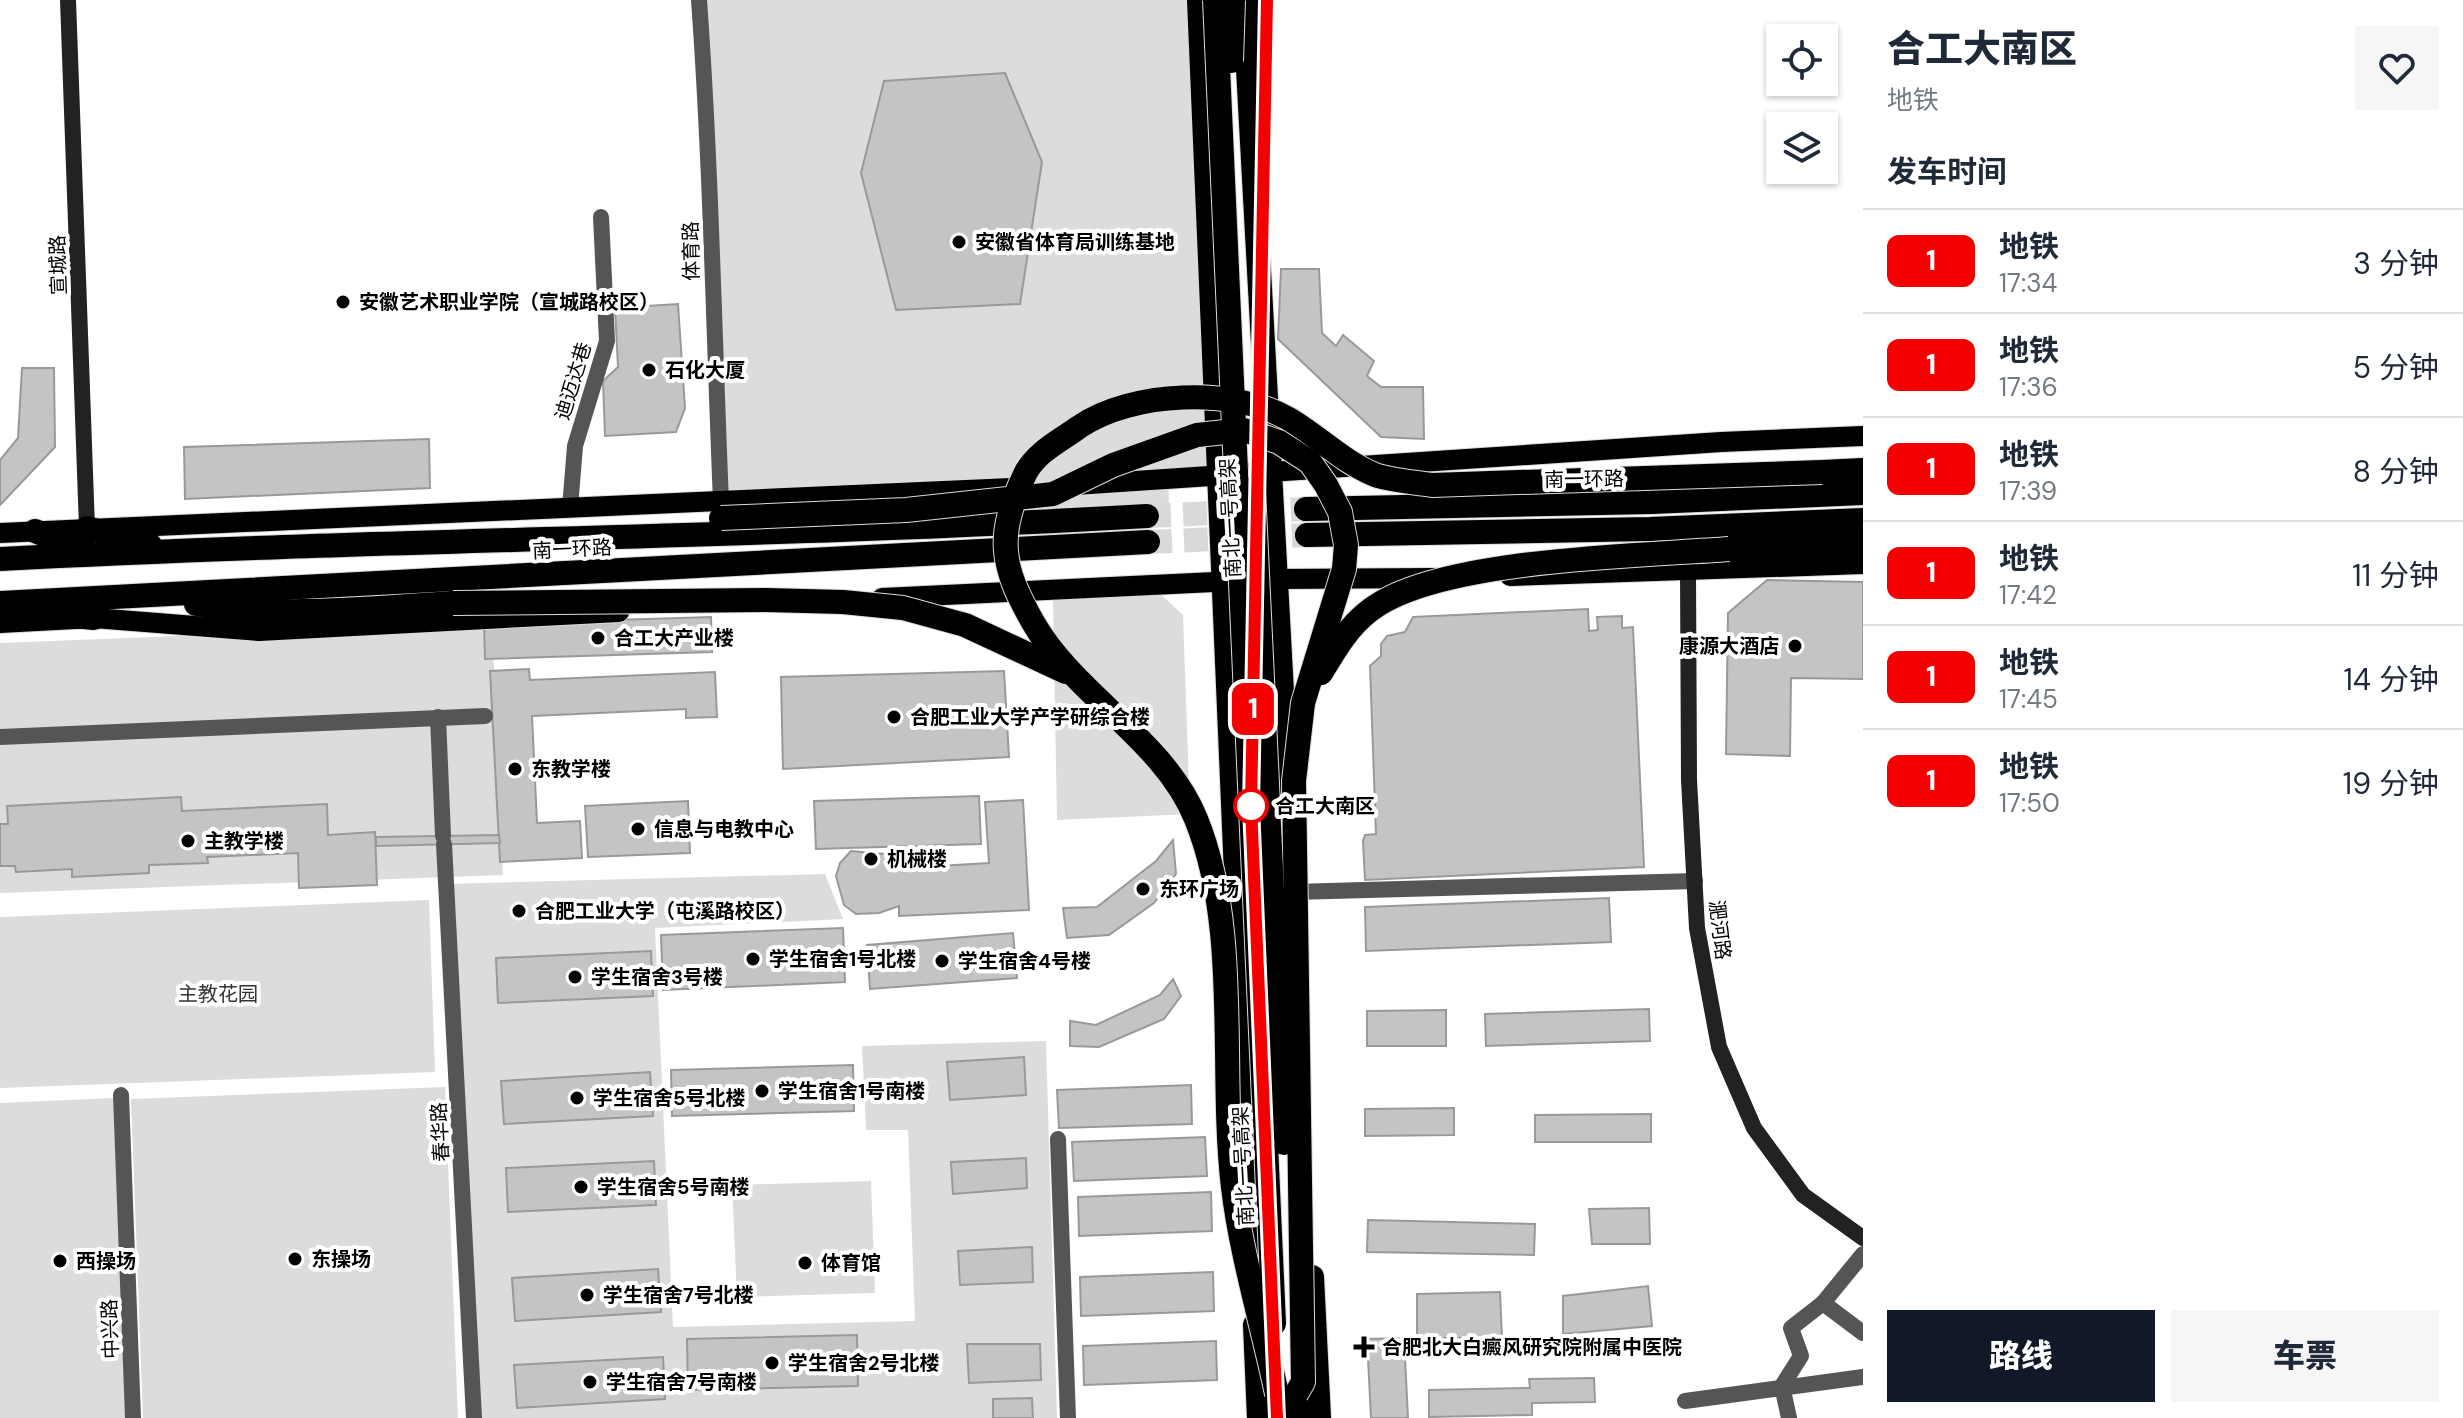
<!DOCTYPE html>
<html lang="zh">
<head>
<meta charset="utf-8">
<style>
  :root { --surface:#fff; --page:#f6f6f7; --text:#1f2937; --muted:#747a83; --line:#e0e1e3; --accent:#111827 }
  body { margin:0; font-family:"DM Sans","Noto Sans SC",sans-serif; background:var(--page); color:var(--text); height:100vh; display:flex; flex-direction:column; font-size:30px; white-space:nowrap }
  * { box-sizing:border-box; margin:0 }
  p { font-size:26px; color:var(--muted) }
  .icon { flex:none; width:44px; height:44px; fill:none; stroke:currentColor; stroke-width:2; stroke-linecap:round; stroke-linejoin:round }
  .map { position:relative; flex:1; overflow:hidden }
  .details { display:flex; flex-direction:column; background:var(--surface); width:600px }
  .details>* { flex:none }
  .badge { padding:0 16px; border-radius:12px; font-size:28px; line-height:52px }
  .fabs { position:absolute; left:1766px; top:24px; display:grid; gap:16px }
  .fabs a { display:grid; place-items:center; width:72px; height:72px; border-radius:0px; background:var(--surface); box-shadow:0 2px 6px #0004; font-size:40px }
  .map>.badge { position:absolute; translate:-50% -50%; box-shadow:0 0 0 4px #fff }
  h2 { padding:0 24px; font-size:30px; line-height:72px }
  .round { display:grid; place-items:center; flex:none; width:84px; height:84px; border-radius:0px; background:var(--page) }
  .headline { display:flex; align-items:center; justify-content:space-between; height:136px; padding:0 24px }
  h1 { font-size:38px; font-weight:800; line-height:60px }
  .button { display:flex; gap:16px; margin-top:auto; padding:16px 24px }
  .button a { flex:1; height:92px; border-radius:0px; background:var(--accent); color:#fff; font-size:32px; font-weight:800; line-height:92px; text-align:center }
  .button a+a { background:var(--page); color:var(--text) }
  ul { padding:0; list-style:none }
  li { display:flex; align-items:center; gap:24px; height:104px; padding:0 24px; border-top:2px solid var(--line) }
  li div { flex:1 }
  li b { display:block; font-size:30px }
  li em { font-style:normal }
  li .badge { min-width:88px; font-weight:700; text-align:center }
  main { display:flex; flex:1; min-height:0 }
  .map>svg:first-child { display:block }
  .green { fill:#dcdcdc }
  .building { fill:#c4c4c4; stroke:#999; stroke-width:2 }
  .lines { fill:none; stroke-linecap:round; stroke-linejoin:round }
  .highway-tunnel { stroke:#d9d9d9; stroke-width:24; stroke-dasharray:24 12; stroke-linecap:butt }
  .primary-casing { stroke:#dbdbdb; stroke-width:22 }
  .highway-casing { stroke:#dbdbdb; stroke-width:26 }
  .street { stroke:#555; stroke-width:16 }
  .secondary { stroke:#222; stroke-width:16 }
  .primary { stroke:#000; stroke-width:20 }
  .highway { stroke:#000; stroke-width:24 }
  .highway-bridge-casing { stroke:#dbdbdb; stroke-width:26; stroke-linecap:butt }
  .highway-bridge { stroke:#000; stroke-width:24 }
  .line-casing { stroke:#fff; stroke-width:18 }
  .line { stroke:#f50000; stroke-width:12 }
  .poi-dot { fill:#000; stroke:#fff; stroke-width:3 }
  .stop-dot { fill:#fff; stroke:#f50000; stroke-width:4 }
  .labels { text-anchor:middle; stroke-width:8; stroke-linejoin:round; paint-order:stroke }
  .poi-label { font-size:20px; font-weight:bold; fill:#000; stroke:#fff; text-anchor:start }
  .street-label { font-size:20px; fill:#000; stroke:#fff }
  .stop-label { font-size:20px; font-weight:bold; fill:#000; stroke:#fff; text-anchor:start }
  .park-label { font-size:20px; fill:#333; stroke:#fff }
</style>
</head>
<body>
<main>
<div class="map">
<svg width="1863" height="1418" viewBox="0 0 1863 1418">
  <rect width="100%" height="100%" fill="#fff"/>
  <g class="green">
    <polygon points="699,0 1199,0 1217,476 1168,480 1169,504 726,526"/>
    <polygon points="1158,592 1183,615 1190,814 1057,820 1053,600"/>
    <polygon points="492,624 503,875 0,893 0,643"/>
    <polygon points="825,874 843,919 655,928 673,1327 915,1321 908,1130 866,1130 862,1046 1046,1041 1057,1418 474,1418 446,884"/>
    <polygon points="429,900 435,1072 0,1088 0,917"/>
    <polygon points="445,1087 458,1418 143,1418 131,1099"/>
    <polygon points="114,1098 127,1418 0,1418 0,1103"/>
    <polygon points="871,1181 875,1293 737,1297 732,1185"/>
  </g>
  <g class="building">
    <polygon points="1005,73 1042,162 1020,304 896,310 861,173 884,81"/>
    <polygon points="1281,269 1319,269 1322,333 1336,346 1343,335 1374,361 1367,376 1381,387 1423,387 1424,439 1381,437 1278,339"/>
    <polygon points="678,304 685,408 676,432 605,436 603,381 618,367 615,308"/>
    <polygon points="22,368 54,368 55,447 0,505 0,460 18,438"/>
    <polygon points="429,439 430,488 185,499 184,447"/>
    <polygon points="1767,580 1863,582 1863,679 1791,678 1790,756 1726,754 1728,613"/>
    <polygon points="1588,609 1589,631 1598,630 1597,617 1622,616 1622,628 1633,627 1644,867 1365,880 1363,841 1365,835 1376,834 1370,666 1381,656 1381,644 1387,636 1405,632 1413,617"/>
    <polygon points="711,617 712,652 485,659 484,624"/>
    <polygon points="529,669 530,680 715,672 717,717 686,718 686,709 532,716 537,823 580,821 582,858 500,862 490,671"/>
    <polygon points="1004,671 1009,757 783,769 781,677"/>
    <polygon points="979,796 981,844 816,849 814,801"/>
    <polygon points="181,797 182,811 327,804 328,835 375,832 377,885 299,888 298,853 207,857 208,863 149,865 149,873 72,877 72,869 16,872 15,866 0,866 0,824 8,824 7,806"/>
    <polygon points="1023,800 1029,910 899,916 899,906 879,913 856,914 844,905 836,876 840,863 851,851 896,855 903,868 989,863 985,802"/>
    <polygon points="688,801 690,853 588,857 585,806"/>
    <polygon points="499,835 500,843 376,846 376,837"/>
    <polygon points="1173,840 1176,874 1154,903 1109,935 1067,938 1063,908 1097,907 1156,861"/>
    <polygon points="1609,898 1611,942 1366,951 1365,907"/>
    <polygon points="843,928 845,982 663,990 661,935"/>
    <polygon points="1013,933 1017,978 870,989 867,945"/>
    <polygon points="651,951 653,996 498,1003 496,958"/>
    <polygon points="1173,979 1181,996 1164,1019 1099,1047 1070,1046 1070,1021 1096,1025 1160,995"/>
    <polygon points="1649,1009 1650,1041 1486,1046 1485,1014"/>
    <polygon points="1446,1010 1446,1046 1367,1046 1367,1011"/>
    <polygon points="1024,1057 1026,1095 950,1100 947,1062"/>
    <polygon points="853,1065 854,1111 672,1116 671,1070"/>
    <polygon points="650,1072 653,1116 504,1124 501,1081"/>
    <polygon points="1191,1085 1192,1124 1059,1128 1057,1090"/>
    <polygon points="1454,1108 1454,1135 1365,1136 1365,1109"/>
    <polygon points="1651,1114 1651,1142 1535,1142 1535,1115"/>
    <polygon points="1205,1137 1207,1176 1074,1181 1072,1142"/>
    <polygon points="1026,1158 1027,1188 953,1194 951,1162"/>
    <polygon points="654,1161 656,1205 508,1212 506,1168"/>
    <polygon points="1211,1192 1212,1231 1079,1236 1078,1197"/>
    <polygon points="1649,1208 1650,1244 1592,1244 1589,1209"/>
    <polygon points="1368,1220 1535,1224 1534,1255 1367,1252"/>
    <polygon points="1032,1247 1033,1282 960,1285 958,1251"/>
    <polygon points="658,1269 661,1312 515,1321 512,1278"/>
    <polygon points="1213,1272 1214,1311 1081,1316 1080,1277"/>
    <polygon points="1648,1286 1652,1326 1563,1334 1563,1296"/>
    <polygon points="1500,1292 1502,1338 1417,1338 1417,1294"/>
    <polygon points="857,1335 858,1386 688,1390 687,1339"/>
    <polygon points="1404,1338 1408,1418 1371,1418 1367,1339"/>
    <polygon points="1216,1341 1217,1380 1084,1385 1083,1346"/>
    <polygon points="967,1344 1040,1344 1041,1380 969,1383"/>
    <polygon points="663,1357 665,1399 517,1408 514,1365"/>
    <polygon points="1594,1378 1595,1402 1532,1403 1532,1415 1429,1417 1429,1390 1530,1388 1529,1379"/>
    <polygon points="1032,1398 1033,1418 993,1418 993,1399"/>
  </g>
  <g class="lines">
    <g class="highway-tunnel">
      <polyline points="1147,516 1306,509"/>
      <polyline points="1148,542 1307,535"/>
    </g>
    <defs>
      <g id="primary">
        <polyline points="1075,485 1721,442 1863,436"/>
        <polyline points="0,533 1011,488"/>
        <polyline points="1510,576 1863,564"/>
        <polyline points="882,598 1276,579 1434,578"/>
        <polyline points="0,623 94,618 259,631 619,612"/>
      </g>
      <g id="highway">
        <polyline points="1199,0 1252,1252"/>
        <polyline points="1249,0 1247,50 1287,784"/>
        <polyline points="1822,472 1863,470"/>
        <polyline points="1306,509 1652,502 1863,493"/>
        <polyline points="87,528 150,545"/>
        <polyline points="35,531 86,551"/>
        <polyline points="1307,535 1650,529 1863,520"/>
        <polyline points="1729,549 1863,543"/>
        <path d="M0 559C382 539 765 538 1147 516"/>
        <polyline points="0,603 1148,542"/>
        <path d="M196 604C281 618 367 608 453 603"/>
        <polyline points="54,614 94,618"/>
        <polyline points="1312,1277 1319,1418"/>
        <polyline points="1255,1325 1259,1418"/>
        <polyline points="1277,1394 1278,1418"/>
        <polyline points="1296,1394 1297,1418"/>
      </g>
    </defs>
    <use href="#primary" class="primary-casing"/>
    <use href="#highway" class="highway-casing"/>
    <g class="street">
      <path d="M699 0C711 167 714 335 721 502"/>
      <polyline points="570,508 575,446 607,341 601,217"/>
      <polyline points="438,717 443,836"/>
      <polyline points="0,737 485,716"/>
      <polyline points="444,844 474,1418"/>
      <polyline points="1293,892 1695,881"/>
      <polyline points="121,1095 133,1418"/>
      <polyline points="1058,1139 1068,1418"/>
      <polyline points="1863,1254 1823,1303 1863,1333"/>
      <polyline points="1685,1401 1863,1377"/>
      <polyline points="1789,1418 1782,1386 1801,1356 1791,1328 1823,1303"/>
    </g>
    <g class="secondary">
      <polyline points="68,0 87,528"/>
      <polyline points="1688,572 1689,780 1697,928 1719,1047 1754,1128 1803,1195 1863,1238"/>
    </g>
    <use href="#primary" class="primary"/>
    <use href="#highway" class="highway"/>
    <defs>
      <g id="highway-bridge">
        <polyline points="1215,0 1274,1324"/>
        <polyline points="1231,61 1233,0"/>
        <polyline points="1253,489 1284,1143"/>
        <polyline points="721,518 906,510 1053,494 1113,465 1197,435 1244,430 1279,442 1310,462 1326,485 1340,512 1346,545 1344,569 1303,703 1294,781 1303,1382 1296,1394"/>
        <polyline points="453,603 766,600 843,602 903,608 965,625 1066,672"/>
        <path d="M1321 673C1335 650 1347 628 1369 611 1435 558 1642 556 1729 549"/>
        <path d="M1277 1394C1263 1327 1241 1255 1233 1187 1219 1069 1241 929 1196 819 1164 740 1076 696 1034 624 1000 565 996 536 1025 474 1036 452 1060 441 1079 427 1131 391 1234 387 1289 419 1318 436 1343 462 1375 475 1392 481 1414 482 1432 485L1822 472"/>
      </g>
    </defs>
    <use href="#highway-bridge" class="highway-bridge-casing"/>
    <use href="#highway-bridge" class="highway-bridge"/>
  </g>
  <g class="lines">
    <defs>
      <polyline id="line" points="1267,0 1251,806 1277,1418"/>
    </defs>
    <use href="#line" class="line-casing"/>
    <use href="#line" class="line"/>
  </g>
  <g class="poi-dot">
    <circle cx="959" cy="242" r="8"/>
    <circle cx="343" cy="302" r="8"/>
    <circle cx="649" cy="370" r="8"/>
    <circle cx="598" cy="638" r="8"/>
    <circle cx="1795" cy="646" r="8"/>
    <circle cx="894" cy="717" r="8"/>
    <circle cx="515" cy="769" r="8"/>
    <circle cx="638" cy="829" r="8"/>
    <circle cx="188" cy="841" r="8"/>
    <circle cx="871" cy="859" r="8"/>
    <circle cx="1143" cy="889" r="8"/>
    <circle cx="519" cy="911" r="8"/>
    <circle cx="753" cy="959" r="8"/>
    <circle cx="942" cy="961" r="8"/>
    <circle cx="575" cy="977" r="8"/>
    <circle cx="762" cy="1091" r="8"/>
    <circle cx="577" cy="1098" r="8"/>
    <circle cx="581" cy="1187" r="8"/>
    <circle cx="295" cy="1259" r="8"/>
    <circle cx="60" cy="1261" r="8"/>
    <circle cx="805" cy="1263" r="8"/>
    <circle cx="587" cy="1295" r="8"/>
    <path d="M1360 1335h8v8h8v8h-8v8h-8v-8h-8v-8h8z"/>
    <circle cx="772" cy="1363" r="8"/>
    <circle cx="590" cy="1382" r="8"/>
  </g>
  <circle class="stop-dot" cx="1251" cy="806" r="16"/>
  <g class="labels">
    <g class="poi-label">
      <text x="975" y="249">安徽省体育局训练基地</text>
      <text x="359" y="309">安徽艺术职业学院（宣城路校区）</text>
      <text x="665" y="377">石化大厦</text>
      <text x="614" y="645">合工大产业楼</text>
      <text x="1779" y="653" text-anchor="end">康源大酒店</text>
      <text x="910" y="724">合肥工业大学产学研综合楼</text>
      <text x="531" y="776">东教学楼</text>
      <text x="654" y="836">信息与电教中心</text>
      <text x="204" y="848">主教学楼</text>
      <text x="887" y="866">机械楼</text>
      <text x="1159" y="896">东环广场</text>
      <text x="535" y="918">合肥工业大学（屯溪路校区）</text>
      <text x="769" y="966">学生宿舍1号北楼</text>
      <text x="958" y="968">学生宿舍4号楼</text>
      <text x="591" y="984">学生宿舍3号楼</text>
      <text x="778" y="1098">学生宿舍1号南楼</text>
      <text x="593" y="1105">学生宿舍5号北楼</text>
      <text x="597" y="1194">学生宿舍5号南楼</text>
      <text x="311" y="1266">东操场</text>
      <text x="76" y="1268">西操场</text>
      <text x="821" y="1270">体育馆</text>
      <text x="603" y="1302">学生宿舍7号北楼</text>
      <text x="1382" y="1354">合肥北大白癜风研究院附属中医院</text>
      <text x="788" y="1370">学生宿舍2号北楼</text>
      <text x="606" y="1389">学生宿舍7号南楼</text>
    </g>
    <g class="street-label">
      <text transform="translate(691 251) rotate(-91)" y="7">体育路</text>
      <text transform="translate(58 265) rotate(-92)" y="7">宣城路</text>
      <text transform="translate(573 381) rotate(-73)" y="7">迪迈达巷</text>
      <text transform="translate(1584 479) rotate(-1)" y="7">南一环路</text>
      <text transform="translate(1230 518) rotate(-93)" y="7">南北一号高架</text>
      <text transform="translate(572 549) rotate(-3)" y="7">南一环路</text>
      <text transform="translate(1720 930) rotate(83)" y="7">淝河路</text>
      <text transform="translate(440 1132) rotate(-93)" y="7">春华路</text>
      <text transform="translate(1243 1166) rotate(-93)" y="7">南北一号高架</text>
      <text transform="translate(110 1329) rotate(-92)" y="7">中兴路</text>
    </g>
    <g class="stop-label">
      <text x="1275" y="813">合工大南区</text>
    </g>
    <g class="park-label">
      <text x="218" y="1001">主教花园</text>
    </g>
  </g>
</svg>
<div class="fabs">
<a><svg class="icon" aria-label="locate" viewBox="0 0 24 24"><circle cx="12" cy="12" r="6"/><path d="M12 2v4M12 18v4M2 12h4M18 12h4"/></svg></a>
<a><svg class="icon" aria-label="layers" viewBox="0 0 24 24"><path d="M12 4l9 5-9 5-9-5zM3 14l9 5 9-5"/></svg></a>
</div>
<b class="badge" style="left:1253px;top:709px;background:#f50000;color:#fff">1</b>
</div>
<section class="details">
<div class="headline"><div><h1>合工大南区</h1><p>地铁</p></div><a class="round"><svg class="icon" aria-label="heart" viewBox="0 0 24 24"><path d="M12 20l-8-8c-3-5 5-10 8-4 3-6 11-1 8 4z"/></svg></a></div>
<h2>发车时间</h2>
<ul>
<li><span class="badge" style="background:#f50000;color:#fff">1</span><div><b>地铁</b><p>17:34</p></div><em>3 分钟</em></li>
<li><span class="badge" style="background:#f50000;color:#fff">1</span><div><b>地铁</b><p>17:36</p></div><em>5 分钟</em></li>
<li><span class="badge" style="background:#f50000;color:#fff">1</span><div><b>地铁</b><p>17:39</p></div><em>8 分钟</em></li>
<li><span class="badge" style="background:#f50000;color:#fff">1</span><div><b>地铁</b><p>17:42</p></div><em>11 分钟</em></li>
<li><span class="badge" style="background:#f50000;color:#fff">1</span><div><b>地铁</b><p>17:45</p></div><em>14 分钟</em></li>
<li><span class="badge" style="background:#f50000;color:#fff">1</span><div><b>地铁</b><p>17:50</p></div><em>19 分钟</em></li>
</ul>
<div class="button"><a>路线</a><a>车票</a></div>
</section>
</main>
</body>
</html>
